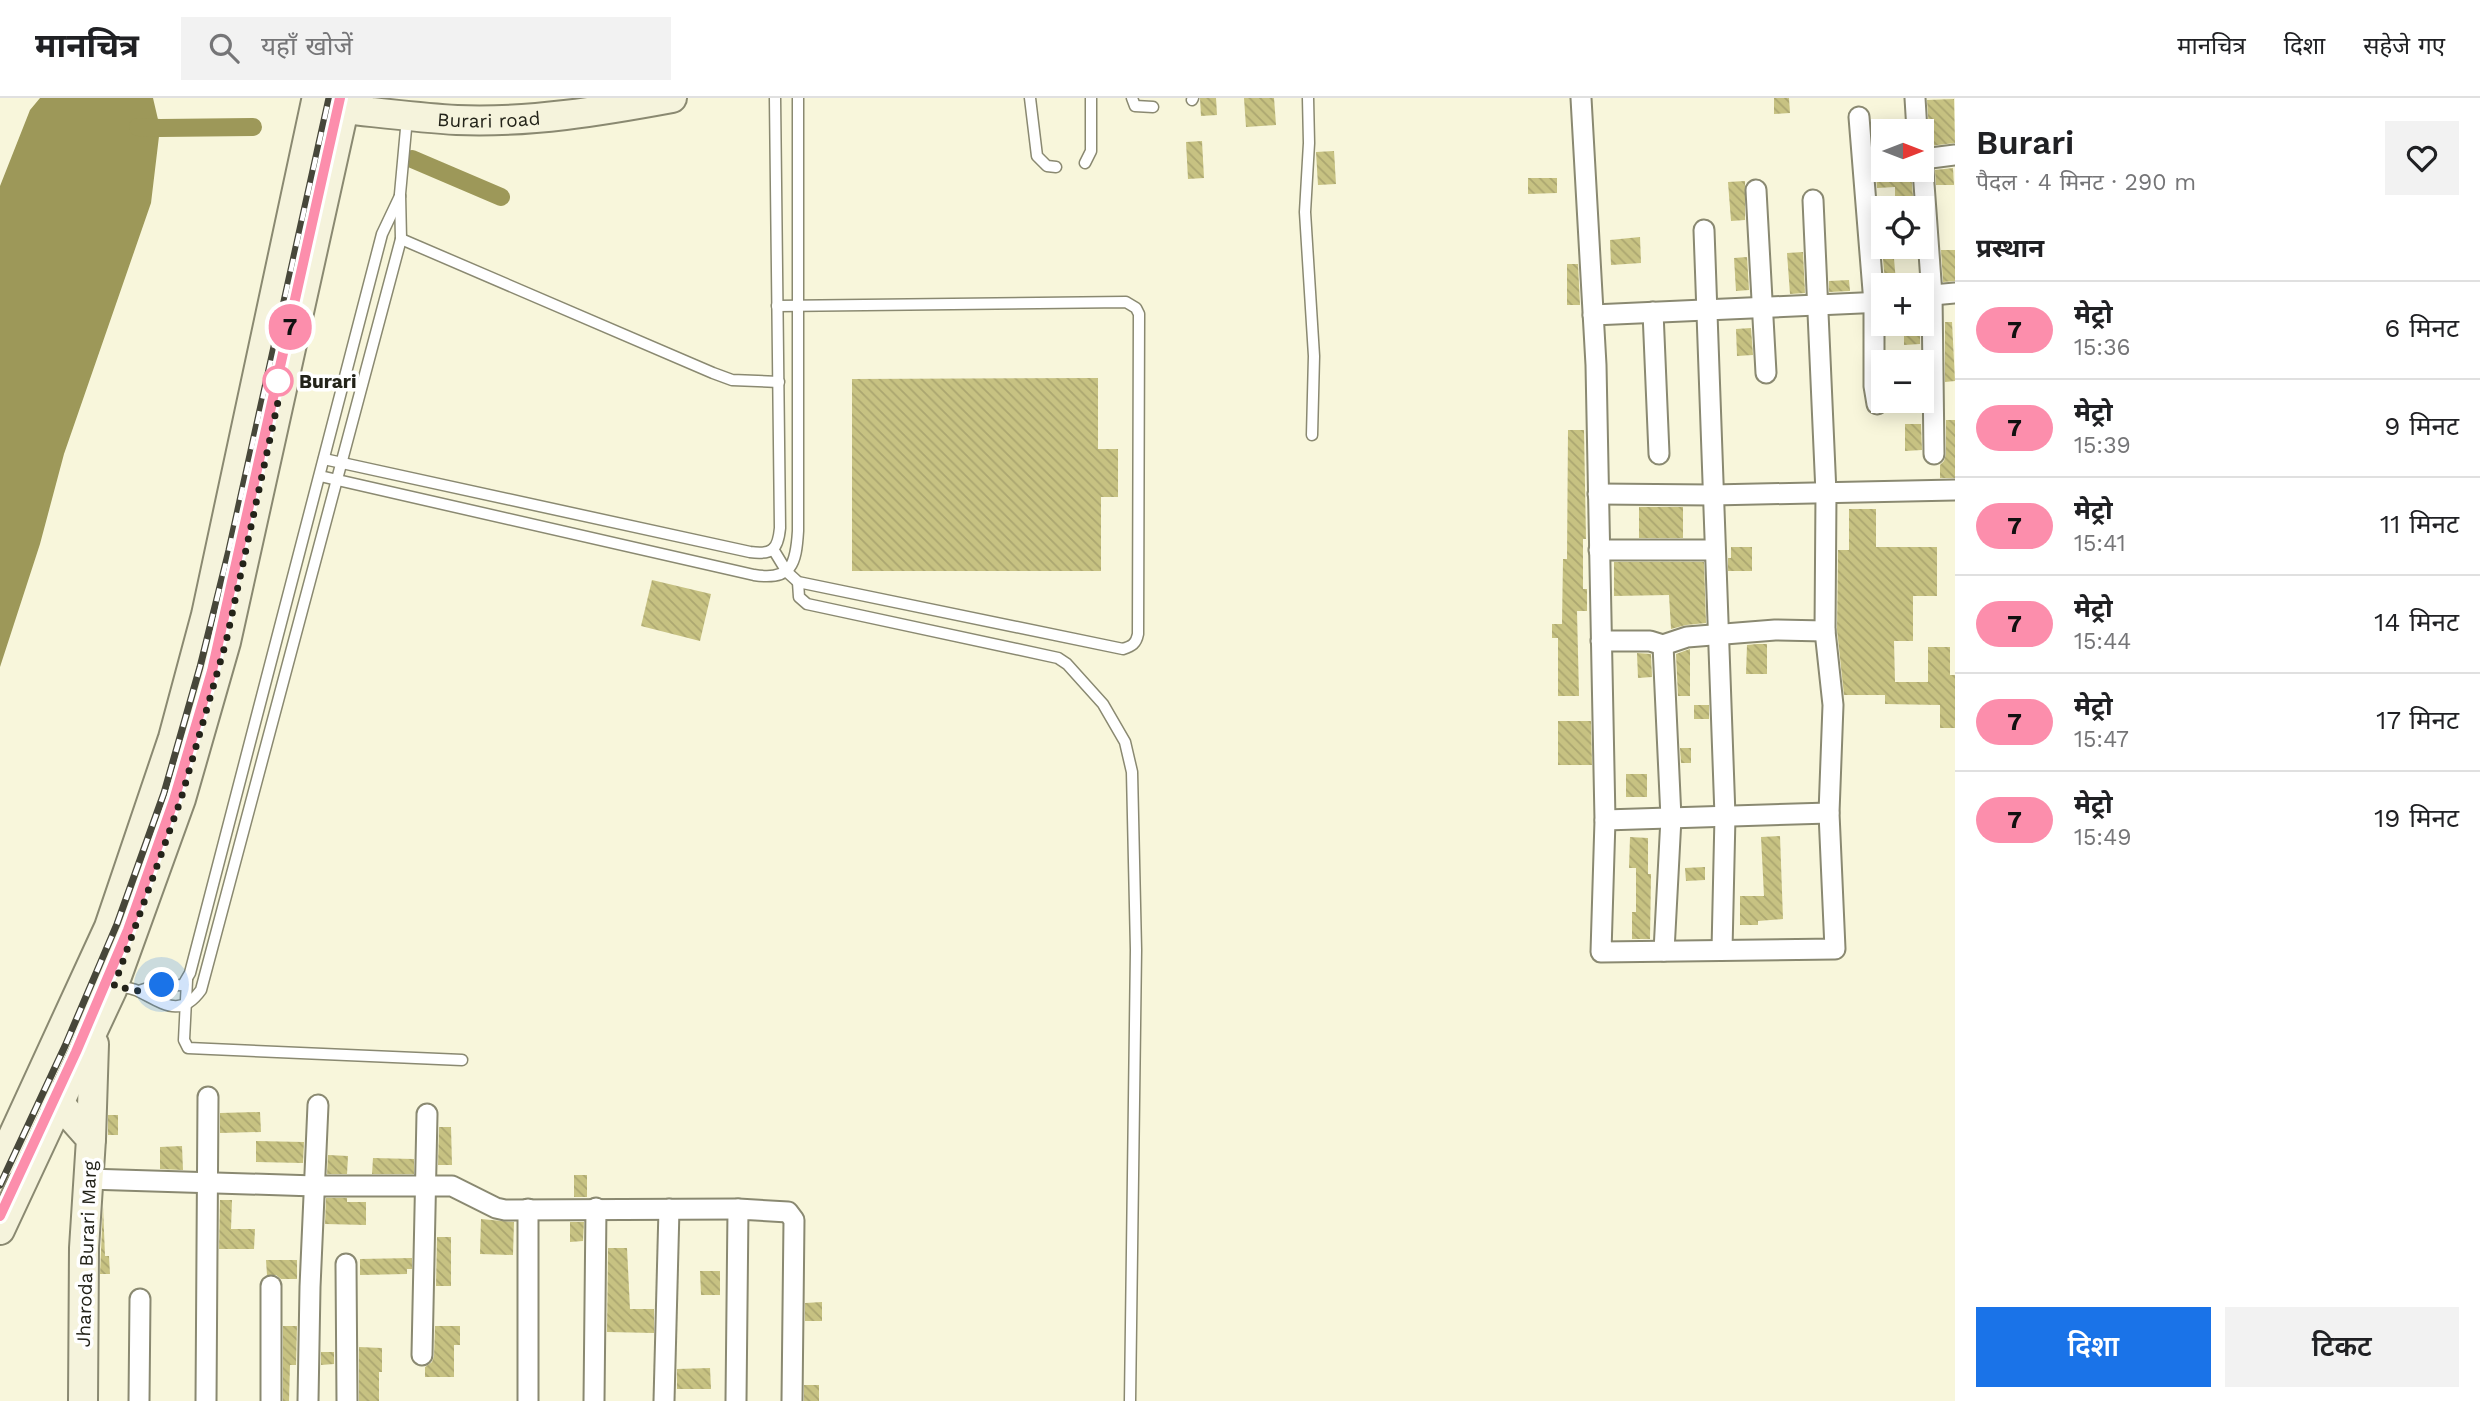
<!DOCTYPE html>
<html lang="hi">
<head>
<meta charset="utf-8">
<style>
  :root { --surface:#fff; --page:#f2f2f2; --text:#202124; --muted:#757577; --line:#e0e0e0; --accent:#1a73e8 }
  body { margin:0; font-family:"Work Sans","Noto Sans Devanagari",sans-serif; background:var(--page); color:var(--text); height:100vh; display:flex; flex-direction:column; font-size:26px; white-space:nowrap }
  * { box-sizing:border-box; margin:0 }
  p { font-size:23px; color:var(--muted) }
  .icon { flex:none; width:38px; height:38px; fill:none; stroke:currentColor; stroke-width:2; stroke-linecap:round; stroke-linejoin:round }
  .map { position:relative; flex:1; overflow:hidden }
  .drawer { display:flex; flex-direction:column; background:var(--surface); width:525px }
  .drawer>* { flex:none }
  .badge { padding:0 14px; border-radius:23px; font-size:24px; line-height:46px }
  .needle { width:46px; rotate:90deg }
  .controls { position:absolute; left:1871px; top:21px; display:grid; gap:14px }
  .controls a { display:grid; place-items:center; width:63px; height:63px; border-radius:0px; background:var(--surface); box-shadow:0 4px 18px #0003; font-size:35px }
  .you { position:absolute; width:35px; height:35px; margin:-18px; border:5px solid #fff; border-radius:50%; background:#1a73e8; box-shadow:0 0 0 10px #1a73e833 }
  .map>.badge { position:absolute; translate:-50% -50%; box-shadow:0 0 0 4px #fff }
  h2 { padding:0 21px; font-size:26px; line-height:63px }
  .round { display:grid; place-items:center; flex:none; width:74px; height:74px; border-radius:0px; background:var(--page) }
  .overview { display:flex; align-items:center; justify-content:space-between; height:119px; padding:0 21px }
  h1 { font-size:33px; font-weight:600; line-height:52px }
  .button { display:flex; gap:14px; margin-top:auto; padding:14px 21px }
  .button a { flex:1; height:80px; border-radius:0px; background:var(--accent); color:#fff; font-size:28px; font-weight:600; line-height:80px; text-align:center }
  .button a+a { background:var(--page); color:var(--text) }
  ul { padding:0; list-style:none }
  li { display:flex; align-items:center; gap:21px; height:98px; padding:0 21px; border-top:2px solid var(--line) }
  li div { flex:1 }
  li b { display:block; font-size:26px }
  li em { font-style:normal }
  li .badge { min-width:77px; font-weight:700; text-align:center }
  header { display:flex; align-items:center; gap:42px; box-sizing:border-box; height:98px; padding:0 35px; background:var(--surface); border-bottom:2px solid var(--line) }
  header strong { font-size:33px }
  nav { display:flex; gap:38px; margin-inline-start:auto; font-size:24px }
  .search { width:490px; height:63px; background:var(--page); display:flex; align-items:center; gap:18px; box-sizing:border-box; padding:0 24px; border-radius:0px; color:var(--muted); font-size:26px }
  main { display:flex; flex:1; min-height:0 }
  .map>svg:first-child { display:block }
  .water { fill:#9d9859 }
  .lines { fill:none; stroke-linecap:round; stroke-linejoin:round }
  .canal { stroke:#9d9859; stroke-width:18 }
  .building { fill:url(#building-back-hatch) }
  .lane-casing { stroke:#8a8971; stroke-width:13 }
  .street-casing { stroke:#8a8971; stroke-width:23 }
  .secondary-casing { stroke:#8a8971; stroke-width:32 }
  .lane { stroke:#fff; stroke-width:10 }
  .street { stroke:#fff; stroke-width:19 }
  .secondary { stroke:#f5f3dc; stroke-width:28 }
  .rail-casing { stroke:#47473a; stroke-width:7 }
  .rail { stroke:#fff; stroke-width:4.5; stroke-dasharray:13; stroke-linecap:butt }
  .line-casing { stroke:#fff; stroke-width:16 }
  .line { stroke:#fc8eac; stroke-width:10 }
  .walk { stroke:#232319; stroke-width:7; stroke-dasharray:0 12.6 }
  .stop-dot { fill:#fff; stroke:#fc8eac; stroke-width:3.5 }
  .labels { text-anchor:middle; stroke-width:7; stroke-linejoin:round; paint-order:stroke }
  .street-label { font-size:19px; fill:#232319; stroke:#fff }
  .stop-label { font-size:19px; font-weight:bold; fill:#232319; stroke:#fff; text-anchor:start }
</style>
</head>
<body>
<header>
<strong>मानचित्र</strong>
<div class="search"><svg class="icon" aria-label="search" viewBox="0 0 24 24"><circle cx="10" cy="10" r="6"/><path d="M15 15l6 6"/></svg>यहाँ खोजें</div>
<nav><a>मानचित्र</a><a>दिशा</a><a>सहेजे गए</a></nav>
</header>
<main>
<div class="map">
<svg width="1955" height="1303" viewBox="0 0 1955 1303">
  <defs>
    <pattern id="building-back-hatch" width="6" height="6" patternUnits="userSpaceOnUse" patternTransform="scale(1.75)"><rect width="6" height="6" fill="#c7c282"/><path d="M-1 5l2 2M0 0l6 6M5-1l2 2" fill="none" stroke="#aba670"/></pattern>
  </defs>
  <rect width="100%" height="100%" fill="#f8f6db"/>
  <polygon class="water" points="40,0 153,0 160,30 151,105 64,356 40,446 0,569 0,88 30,12"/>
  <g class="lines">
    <g class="canal">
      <polyline points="138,29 160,30 253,29"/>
      <polyline points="412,61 501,99"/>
    </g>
  </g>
  <g class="building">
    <polygon points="1200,0 1216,0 1217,17 1201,18"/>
    <polygon points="1244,0 1274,0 1276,27 1246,29"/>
    <polygon points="1774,0 1789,0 1790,15 1774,16"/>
    <polygon points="1954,1 1955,45 1929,48 1923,46 1929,33 1927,2"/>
    <polygon points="1886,22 1904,22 1905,33 1886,33"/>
    <polygon points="1202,43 1204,80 1188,81 1186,44"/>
    <polygon points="1874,49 1883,49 1883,75 1911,74 1913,99 1895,99 1895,89 1877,90"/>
    <polygon points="1334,53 1336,86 1318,87 1316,54"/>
    <polygon points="1953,70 1954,87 1936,87 1935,72"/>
    <polygon points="1528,80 1557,80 1557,95 1528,96"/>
    <polygon points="1745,83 1745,122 1731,123 1728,84"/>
    <polygon points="1640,139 1641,165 1611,167 1610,142"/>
    <polygon points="1882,149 1893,149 1896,184 1885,184"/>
    <polygon points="1941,152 1955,152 1955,183 1943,184"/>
    <polygon points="1803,154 1805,195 1790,196 1787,155"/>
    <polygon points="1747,159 1749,192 1736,193 1734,160"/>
    <polygon points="1567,166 1578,166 1580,207 1567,207"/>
    <polygon points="1849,182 1850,193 1829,194 1829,183"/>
    <polygon points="1945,224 1952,224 1955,283 1945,284"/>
    <polygon points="1904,226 1920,226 1920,246 1904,247"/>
    <polygon points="1751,230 1753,257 1737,258 1736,231"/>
    <polygon points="1098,280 1098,351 1118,351 1118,399 1101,399 1101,473 852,473 852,281"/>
    <polygon points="1946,322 1955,322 1955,380 1940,380 1940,367 1944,363 1946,356"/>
    <polygon points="1905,326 1921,326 1922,352 1905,353"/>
    <polygon points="1568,332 1584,332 1586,441 1583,441 1583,491 1587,491 1587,513 1577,513 1579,598 1558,598 1558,540 1552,540 1552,526 1562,526 1563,461 1567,461"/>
    <rect x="1639" y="409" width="44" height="31"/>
    <polygon points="1849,411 1876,411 1876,449 1937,449 1937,498 1913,498 1913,543 1894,543 1895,584 1928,584 1928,549 1950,549 1950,577 1955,577 1955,630 1940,630 1940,607 1885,606 1885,597 1844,597 1837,532 1838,452 1849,452"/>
    <polygon points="1731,449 1752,449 1752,473 1728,473 1728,460 1731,460"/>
    <polygon points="1614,464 1704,464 1706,525 1686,527 1671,531 1669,497 1614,498"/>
    <polygon points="652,482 711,496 700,543 641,528"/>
    <polygon points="1757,546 1767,546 1767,576 1746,576 1747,547"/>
    <polygon points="1690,551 1690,598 1678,598 1676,556"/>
    <polygon points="1637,555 1651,556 1652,579 1638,580"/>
    <rect x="1694" y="607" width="15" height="14"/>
    <polygon points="1558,623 1591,623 1592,667 1558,667"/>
    <polygon points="1680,650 1691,650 1691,665 1681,665"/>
    <rect x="1626" y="676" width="21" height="23"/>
    <polygon points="1780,738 1783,821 1758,823 1758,827 1740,827 1740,798 1764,798 1761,739"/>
    <polygon points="1630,739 1648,740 1648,776 1651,776 1650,841 1632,841 1632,814 1636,814 1636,770 1629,770"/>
    <polygon points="1705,769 1705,782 1686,783 1685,770"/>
    <polygon points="260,1014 261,1034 220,1035 220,1015"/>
    <rect x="108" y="1017" width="10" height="20"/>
    <polygon points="439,1029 451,1029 452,1067 438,1067"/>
    <polygon points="256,1043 304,1044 303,1065 256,1064"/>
    <polygon points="182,1048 183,1072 160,1071 160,1049"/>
    <polygon points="328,1057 348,1058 347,1076 327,1076"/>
    <polygon points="373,1060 414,1061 414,1076 372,1076"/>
    <rect x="574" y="1077" width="13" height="22"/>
    <polygon points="326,1100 347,1100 347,1104 366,1104 366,1127 325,1126"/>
    <polygon points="220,1102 232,1102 231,1131 255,1131 254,1151 219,1151"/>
    <polygon points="103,1108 105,1158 109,1158 110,1176 100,1176"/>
    <polygon points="481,1121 514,1124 513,1157 480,1156"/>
    <polygon points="570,1124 584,1124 583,1143 570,1144"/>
    <polygon points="437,1139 451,1139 451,1188 436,1188"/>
    <polygon points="608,1150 627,1150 630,1211 654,1211 654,1235 607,1234"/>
    <polygon points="412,1160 412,1171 407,1171 407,1176 360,1177 360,1161"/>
    <polygon points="266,1162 297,1162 297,1181 281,1181 276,1177 267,1177"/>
    <polygon points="700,1173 720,1173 720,1197 701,1197"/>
    <polygon points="822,1204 822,1223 805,1223 805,1205"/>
    <polygon points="283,1228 297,1228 296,1267 290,1267 289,1303 283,1303"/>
    <polygon points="435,1228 460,1228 460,1247 454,1247 454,1279 425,1279 425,1269 432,1264 434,1258"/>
    <polygon points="359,1249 382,1250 382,1274 379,1274 379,1303 359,1303"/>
    <polygon points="321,1254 334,1254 334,1266 321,1267"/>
    <polygon points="710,1270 711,1291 677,1291 677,1271"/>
    <rect x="804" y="1287" width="15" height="16"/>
  </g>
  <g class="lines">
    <defs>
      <g id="lane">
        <polyline points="1030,0 1037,58 1047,68 1056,69"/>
        <polyline points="1132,0 1135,8 1153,9"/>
        <polyline points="1308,0 1309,45 1305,114 1314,258 1312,337"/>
        <polyline points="1192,2 1193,0"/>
        <polyline points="1085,65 1091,53 1091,0"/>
        <polyline points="401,141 713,275 732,282 779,284"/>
        <path d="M324 361 750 454C772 457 778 452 780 430L775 0"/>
        <path d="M320 378 754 477C792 483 796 466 798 433V0"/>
        <path d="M773 451 787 474 798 484 1123 551C1132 548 1136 546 1138 536L1139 216 1136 210 1126 204 777 208"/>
        <polyline points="798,484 799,499 807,506 1058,560 1067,566 1103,606 1125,644 1132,674 1136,852 1130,1303"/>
        <polyline points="187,882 184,942 188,950 462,962"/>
        <path d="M118 888C125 890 134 890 140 894 164 906 181 920 201 892L401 141 400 96 407 20"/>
        <polyline points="139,893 154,888 183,887 190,875 382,136 400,98"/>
      </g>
      <g id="street">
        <polyline points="1581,0 1596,267 1605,722 1601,854 1835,851 1829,715 1833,607 1825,533 1826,395 1813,102"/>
        <polyline points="1915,0 1917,33"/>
        <polyline points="1859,19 1874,205 1874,288 1877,306"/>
        <polyline points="1922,58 1932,197 1934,356"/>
        <polyline points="1923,61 1955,57"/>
        <polyline points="1756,92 1766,275"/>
        <polyline points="1704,132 1725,718 1722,852"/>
        <polyline points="1922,198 1955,195"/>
        <polyline points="1653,214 1659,356"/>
        <polyline points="1593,217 1883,204"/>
        <polyline points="1598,396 1712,397 1955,392"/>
        <polyline points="1599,452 1714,452"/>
        <polyline points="1601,543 1650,543 1663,547 1687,539 1775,532 1825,533"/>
        <polyline points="1663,547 1671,720 1664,853"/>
        <polyline points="1605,722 1829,715"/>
        <polyline points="88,1081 315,1088 452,1088 496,1110 505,1112 738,1111"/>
        <polyline points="346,1166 347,1303"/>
        <polyline points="422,1257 427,1016"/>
        <polyline points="139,1303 140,1201"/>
        <polyline points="206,1303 208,999"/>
        <polyline points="271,1303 271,1188"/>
        <polyline points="308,1303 310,1189 318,1007"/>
        <polyline points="528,1303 528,1111"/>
        <polyline points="594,1303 596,1110"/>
        <polyline points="664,1303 669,1111"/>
        <polyline points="736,1303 738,1111 788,1114 794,1122 792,1303"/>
      </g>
      <g id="secondary">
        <path id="s1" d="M327 6 344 11C382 15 420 20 457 22 529 25 602 13 672 0"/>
        <polyline points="48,998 60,1006 91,1041 84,1150 83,1303"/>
        <polyline points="91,1041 94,946"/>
        <polyline points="0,1066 109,829 173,640 206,517 316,3"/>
        <polyline points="0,1132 112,892 181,701 226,544 344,11"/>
      </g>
    </defs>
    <use href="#lane" class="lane-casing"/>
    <use href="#street" class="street-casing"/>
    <use href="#secondary" class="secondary-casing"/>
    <use href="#lane" class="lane"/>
    <use href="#street" class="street"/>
    <use href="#secondary" class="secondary"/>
    <defs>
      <g id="rail">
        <polyline points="0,1087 65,948 117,826 164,695 200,569 229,452 329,0"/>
        <polyline points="0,1118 76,954 128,832 174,702 212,573 340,0"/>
      </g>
    </defs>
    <use href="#rail" class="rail-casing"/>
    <use href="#rail" class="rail"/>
  </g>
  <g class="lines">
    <defs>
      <polyline id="line" points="0,1118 76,954 128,832 174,702 212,573 340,0"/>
    </defs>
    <use href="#line" class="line-casing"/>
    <use href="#line" class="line"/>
    <polyline class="walk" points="162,887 139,893 114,888 181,701 226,544 284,276 278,283"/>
  </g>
  <circle class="stop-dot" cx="278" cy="283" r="14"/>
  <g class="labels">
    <g class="street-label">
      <text dy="7" stroke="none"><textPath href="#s1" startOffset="163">Burari road</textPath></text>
      <text transform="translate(86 1156) rotate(-88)" y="7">Jharoda Burari Marg</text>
    </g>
    <g class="stop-label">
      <text x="299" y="290">Burari</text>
    </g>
  </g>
</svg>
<div class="controls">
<a><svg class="needle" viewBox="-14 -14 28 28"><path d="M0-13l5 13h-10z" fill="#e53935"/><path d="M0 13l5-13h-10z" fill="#757577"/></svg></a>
<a><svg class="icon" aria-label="locate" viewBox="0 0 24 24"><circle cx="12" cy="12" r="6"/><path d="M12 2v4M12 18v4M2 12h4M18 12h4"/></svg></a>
<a>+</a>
<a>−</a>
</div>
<div class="you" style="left:162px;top:887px"></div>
<b class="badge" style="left:290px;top:229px;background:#fc8eac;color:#111">7</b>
</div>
<section class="drawer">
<div class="overview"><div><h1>Burari</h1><p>पैदल · 4 मिनट · 290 m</p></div><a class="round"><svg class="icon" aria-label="heart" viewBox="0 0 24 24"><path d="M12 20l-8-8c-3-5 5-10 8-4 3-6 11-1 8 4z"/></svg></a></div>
<h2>प्रस्थान</h2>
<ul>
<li><span class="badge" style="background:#fc8eac;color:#111">7</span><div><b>मेट्रो</b><p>15:36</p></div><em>6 मिनट</em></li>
<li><span class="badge" style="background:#fc8eac;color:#111">7</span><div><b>मेट्रो</b><p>15:39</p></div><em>9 मिनट</em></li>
<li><span class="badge" style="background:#fc8eac;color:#111">7</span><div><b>मेट्रो</b><p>15:41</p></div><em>11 मिनट</em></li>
<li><span class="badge" style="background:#fc8eac;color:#111">7</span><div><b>मेट्रो</b><p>15:44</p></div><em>14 मिनट</em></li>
<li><span class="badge" style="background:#fc8eac;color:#111">7</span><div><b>मेट्रो</b><p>15:47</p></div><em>17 मिनट</em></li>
<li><span class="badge" style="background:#fc8eac;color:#111">7</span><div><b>मेट्रो</b><p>15:49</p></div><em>19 मिनट</em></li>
</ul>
<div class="button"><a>दिशा</a><a>टिकट</a></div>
</section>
</main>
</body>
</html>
